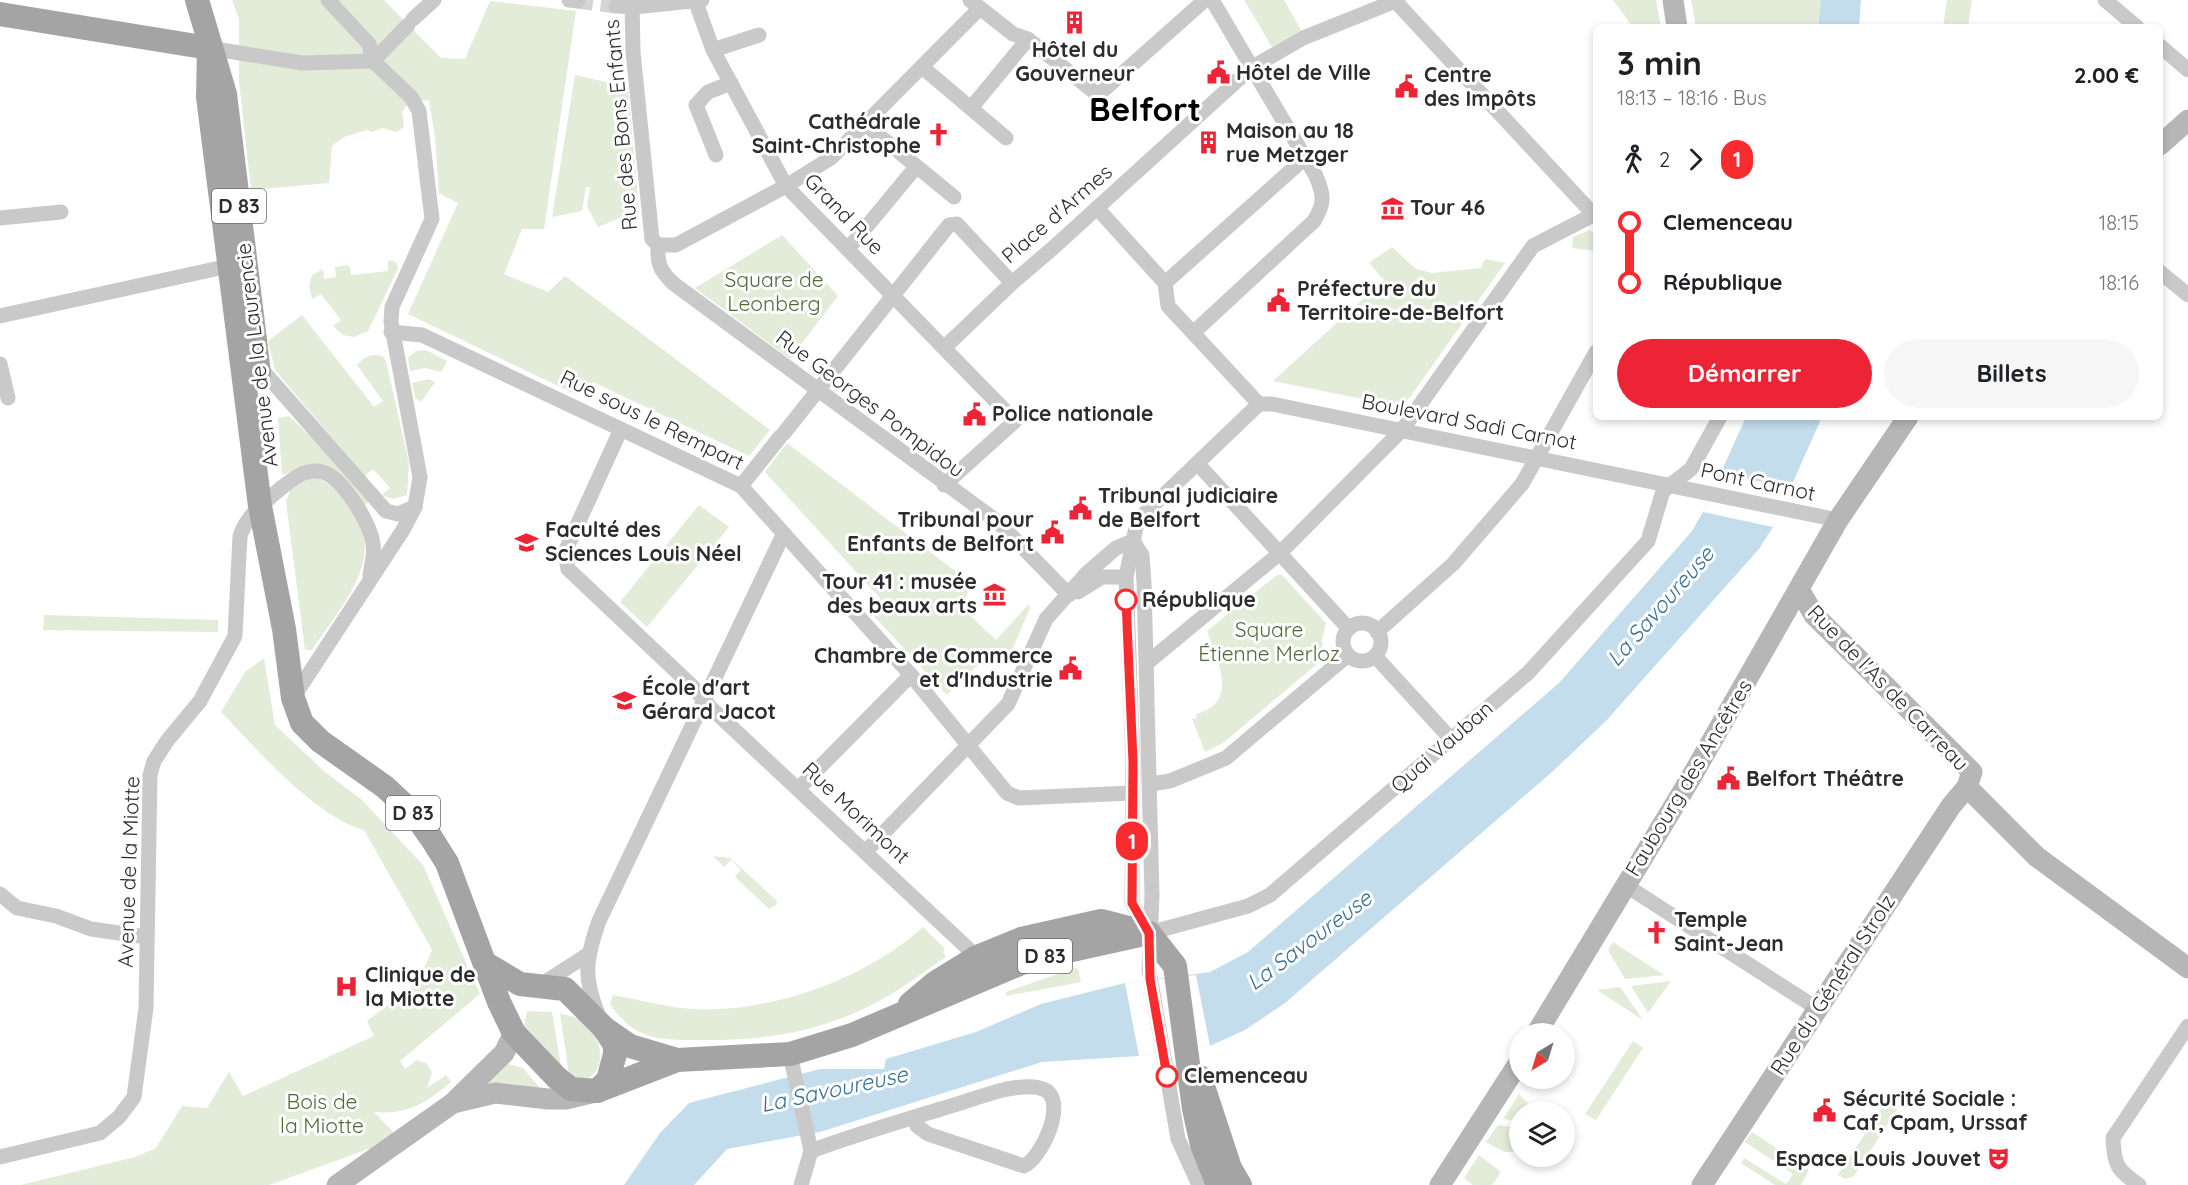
<!DOCTYPE html>
<html lang="fr">
<head>
<meta charset="utf-8">
<style>
  :root { --surface:#fff; --page:#f6f6f6; --text:#202124; --muted:#757577; --accent:#ed2436 }
  body { margin:0; font-family:Quicksand,sans-serif; background:var(--page); color:var(--text); height:100vh; display:flex; flex-direction:column; font-size:22px; white-space:nowrap }
  * { box-sizing:border-box; margin:0 }
  p { font-size:20px; color:var(--muted) }
  .icon { flex:none; width:33px; height:33px; fill:none; stroke:currentColor; stroke-width:2; stroke-linecap:round; stroke-linejoin:round }
  .map { position:relative; flex:1; overflow:hidden }
  .drawer { position:absolute; left:1593px; top:24px; width:570px; height:396px; display:flex; flex-direction:column; background:var(--surface); border-radius:9px; box-shadow:0 3px 9px #0003 }
  .drawer>* { flex:none }
  .badge { padding:0 12px; border-radius:20px; font-size:21px; line-height:39px }
  .needle { width:39px; rotate:218deg }
  .fabs { position:absolute; left:1509px; top:1023px; display:grid; gap:12px }
  .fabs a { display:grid; place-items:center; width:66px; height:66px; border-radius:50%; background:var(--surface); box-shadow:0 3px 9px #0003; font-size:30px }
  .map>.badge { position:absolute; translate:-50% -50%; box-shadow:0 0 0 3px #fff }
  .legs { display:flex; align-items:center; gap:9px; height:66px; padding:0 24px; font-size:20px }
  .legs p { margin-inline-start:auto }
  .head { display:flex; align-items:center; justify-content:space-between; height:102px; padding:0 24px }
  h1 { font-size:33px; font-weight:800; line-height:45px }
  .action { display:flex; gap:12px; margin-top:auto; padding:12px 24px }
  .action a { flex:1; height:69px; border-radius:36px; background:var(--accent); color:#fff; font-size:24px; font-weight:800; line-height:69px; text-align:center }
  .action a+a { background:var(--page); color:var(--text) }
  ul { padding:0 24px; list-style:none }
  li { display:flex; align-items:center; gap:21px; height:60px; font-size:22px }
  li i { display:grid; place-items:center; width:9px; height:100%; margin:0 8px; background:currentColor }
  li i::after { content:''; width:15px; height:15px; margin:-8px; border:4px solid; border-radius:50%; background:var(--surface) }
  li p { margin-inline-start:auto }
  li:first-child i { background:linear-gradient(#0000 50%,currentColor 0) }
  li:last-child i { background:linear-gradient(currentColor 50%,#0000 0) }
  .map>svg:first-child { display:block }
  .green { fill:#e3ebd9 }
  .water { fill:#c3ddec }
  .pier { fill:#fff }
  .lines { fill:none; stroke-linecap:round; stroke-linejoin:round }
  .street-tunnel { stroke:#d5d5d5; stroke-width:15; stroke-dasharray:15 8; stroke-linecap:butt }
  .street { stroke:#c9c9c9; stroke-width:15 }
  .secondary { stroke:#b6b6b6; stroke-width:21 }
  .primary { stroke:#a4a4a4; stroke-width:24 }
  .line-1-casing { stroke:#fff; stroke-width:14 }
  .line-1 { stroke:#f82b2f; stroke-width:9 }
  .stop-1-dot { fill:#fff; stroke:#f82b2f; stroke-width:3 }
  .labels { text-anchor:middle; stroke-width:6; stroke-linejoin:round; paint-order:stroke }
  .shield { fill:#fff; stroke:#6b6b6b; stroke-width:1.5 }
  .shield-label { font-size:20px; font-weight:bold; fill:#2c2c2c }
  .poi-label { font-size:21px; font-weight:bold; fill:#2c2c2c; stroke:#fff; text-anchor:start }
  .street-label { font-size:21px; fill:#2c2c2c; stroke:#fff }
  .park-label { font-size:21px; fill:#506a38; stroke:#fff }
  .stop-label { font-size:21px; font-weight:bold; fill:#2c2c2c; stroke:#fff; text-anchor:start }
  .water-label { font-size:22px; font-style:italic; fill:#377092; stroke:#fff }
  .town-label { font-size:33px; font-weight:bold; fill:#000; stroke:#fff }
</style>
</head>
<body>
<div class="map">
<svg width="2188" height="1185" viewBox="0 0 2188 1185">
  <rect width="100%" height="100%" fill="#fff"/>
  <g class="green">
    <polygon points="232,0 384,0 441,58 465,59 490,1 576,11 544,229 522,229 504,274 548,292 565,276 770,430 749,456 593,382 577,395 408,314 458,203 439,193 435,137 429,100 409,103 402,112 404,127 396,132 383,128 371,132 367,130 344,137 332,146 329,183 251,190 239,81 239,19"/>
    <polygon points="1244,0 1284,0 1301,30 1272,47"/>
    <polygon points="1613,0 1656,0 1661,27 1633,27"/>
    <polygon points="1691,0 1821,0 1818,27 1696,27"/>
    <polygon points="1947,0 1972,0 1968,27 1943,27"/>
    <polygon points="575,75 628,87 639,210 598,227 587,206 590,188 586,187 582,211 552,217"/>
    <polygon points="1590,230 1596,236 1596,251 1572,248 1573,237"/>
    <polygon points="782,235 838,296 790,359 695,288"/>
    <polygon points="1392,247 1416,269 1432,273 1481,268 1485,259 1505,263 1403,407 1273,381 1384,280 1369,263"/>
    <polygon points="392,260 397,263 398,268 368,331 354,337 343,335 333,326 341,320 321,294 312,299 309,285 312,275 323,269 324,279 336,277 335,267 349,265 351,275 388,271 388,261"/>
    <path d="M302 315 374 407 383 401 357 365C365 357 370 353 382 356L386 361 409 463 407 495 393 499 382 495 390 488 373 469 364 476 275 370 268 341Z"/>
    <polygon points="426,350 447,361 441,372 425,368 410,371 408,358 416,351"/>
    <polygon points="429,379 435,382 421,402 415,398 412,383"/>
    <polygon points="289,416 320,445 368,502 367,504 364,505 306,467 282,475 278,418"/>
    <polygon points="787,443 971,583 962,608 996,640 1029,604 1030,608 1006,664 983,656 982,661 947,695 874,616 880,598 765,472"/>
    <path d="M314 477C331 483 338 492 349 506 391 556 340 606 312 650H305L286 502 291 488Z"/>
    <polygon points="699,505 729,527 647,627 620,602"/>
    <path d="M1277 575H1282L1326 623 1322 640 1324 658 1223 743 1205 752 1192 719 1197 718 1196 714C1240 703 1217 660 1207 631Z"/>
    <polygon points="44,615 218,620 218,632 43,630"/>
    <path d="M264 658 275 725 325 772 362 800 423 865 480 994 400 1061 405 1069 417 1060 426 1063 432 1072 427 1088 446 1075 451 1082C426 1103 408 1115 374 1112L399 1138 269 1185H21L135 1157 156 1148 182 1106 207 1108 229 1072 243 1096 374 1036 367 1021 418 982 432 950 364 830C314 816 258 750 221 712L245 672Z"/>
    <polygon points="713,856 730,858 777,901 776,905 769,909 735,877 741,870 731,860 724,867"/>
    <path d="M923 927 945 949 943 952 946 957C923 972 901 990 877 1002 821 1032 763 1041 701 1040 659 1040 635 1041 610 1004L613 995C635 999 658 1005 681 1008 761 1017 864 981 923 927Z"/>
    <polygon points="1613,942 1664,975 1625,979 1608,950"/>
    <polygon points="1075,968 1078,969 1081,982 1006,996 1006,992"/>
    <polygon points="1671,981 1648,1013 1631,986"/>
    <polygon points="1620,987 1643,1020 1597,990"/>
    <polygon points="527,1011 552,1012 561,1066 524,1026"/>
    <path d="M560 1013C565 1015 572 1016 578 1019 602 1033 612 1070 581 1082L569 1075Z"/>
    <polygon points="1633,1041 1643,1048 1596,1120 1585,1114"/>
    <polygon points="508,1064 523,1068 539,1087 475,1087"/>
    <polygon points="1519,1094 1535,1111 1520,1112 1519,1121 1503,1119"/>
    <polygon points="1889,1097 1895,1102 1897,1110 1854,1176 1845,1179 1838,1175"/>
    <polygon points="1498,1125 1519,1128 1519,1141 1513,1152 1504,1152 1486,1142"/>
    <polygon points="1752,1132 1809,1170 1801,1185 1775,1185 1741,1163 1744,1158 1786,1184 1793,1174 1745,1142"/>
    <polygon points="1479,1155 1501,1172 1492,1185 1473,1185 1464,1178"/>
  </g>
  <g class="water">
    <polygon points="1821,0 1861,0 1859,27 1818,27"/>
    <polygon points="1746,417 1822,417 1773,527 1759,549 1605,722 1552,772 1285,1003 1245,1030 1210,1046 1139,1056 1042,1062 820,1132 727,1149 694,1185 624,1185 660,1133 689,1103 820,1069 884,1069 886,1059 976,1032 1041,1004 1125,983 1210,972 1248,952 1559,683 1692,531 1703,512"/>
  </g>
  <g class="pier">
    <polygon points="1721,473 1791,488 1773,527 1703,512"/>
    <polygon points="1196,975 1210,1046 1139,1056 1125,983"/>
  </g>
  <g class="lines">
    <polyline class="street-tunnel" points="578,1 616,6"/>
    <g class="street">
      <polyline points="328,0 369,44 373,61"/>
      <polyline points="569,0 578,1"/>
      <polyline points="632,0 633,52 652,239 658,245"/>
      <polyline points="695,0 713,50 786,186 1015,421 944,485"/>
      <polyline points="970,0 1013,34 1028,39 1098,95 1205,0"/>
      <polyline points="2105,0 2137,27"/>
      <polyline points="1395,1 1596,217"/>
      <polyline points="616,6 633,7 702,0"/>
      <polyline points="413,19 434,0"/>
      <polyline points="2160,46 2188,70"/>
      <polyline points="209,48 302,63 373,61 408,25"/>
      <polyline points="713,50 759,35"/>
      <polyline points="922,67 1006,138"/>
      <polyline points="971,108 1028,39"/>
      <polyline points="865,124 954,197"/>
      <polyline points="716,155 696,105 708,92 731,83"/>
      <polyline points="1097,208 1165,283"/>
      <polyline points="0,218 61,212"/>
      <path d="M658 245C657 264 660 271 674 284L998 522 1069 595"/>
      <polyline points="658,245 676,245 786,186 831,158 980,8"/>
      <polyline points="848,249 916,167"/>
      <polyline points="2160,272 2188,295"/>
      <polyline points="1165,283 1305,158"/>
      <polyline points="1165,283 1168,306 1259,404"/>
      <polyline points="0,316 229,266 236,270"/>
      <polyline points="391,332 422,335 741,486 911,675 1007,793 1019,798 1132,793"/>
      <path d="M1193 333 1314 221C1325 203 1324 195 1316 176L1212 0"/>
      <polyline points="944,348 1012,283 1053,248 1251,68 1303,38 1398,0"/>
      <polyline points="256,363 386,511 398,514 415,507"/>
      <polyline points="0,364 8,398"/>
      <polyline points="1259,404 1272,404 1838,520"/>
      <polyline points="621,429 565,552 568,569 692,686 711,708 977,957"/>
      <polyline points="784,433 949,225 957,224 1012,283"/>
      <polyline points="1197,463 1349,629"/>
      <polyline points="741,486 780,437"/>
      <polyline points="1133,541 1142,555 1144,583 1152,895 1149,970 1178,1139 1199,1185"/>
      <polyline points="1078,592 1102,577 1126,577"/>
      <circle cx="1362" cy="642" r="19"/>
      <polyline points="1377,632 1453,564 1522,484 1596,352"/>
      <polyline points="1375,656 1450,738"/>
      <polyline points="1147,663 1280,553 1402,430 1533,246 1593,215"/>
      <polyline points="293,698 403,530 415,507 420,477 391,322 392,307 432,219 419,111 411,97 373,61"/>
      <polyline points="1150,784 1170,781 1226,758 1348,655"/>
      <polyline points="799,788 911,675"/>
      <polyline points="866,851 1008,704 1046,619 1086,574 1116,548 1133,541"/>
      <polyline points="1625,885 1818,1009"/>
      <polyline points="0,894 17,908 56,916 91,929 147,937"/>
      <polyline points="1149,933 1248,906 1270,895 1529,672 1648,541 1663,491 1691,469 1720,417"/>
      <polyline points="1149,933 1132,903 1132,896 1133,762 1126,577 1136,527 1142,516 1259,404"/>
      <polyline points="539,986 587,955"/>
      <path d="M599 1017C583 977 585 961 599 921L783 535"/>
      <polyline points="790,1054 811,1151 801,1185"/>
      <path d="M811 1151C854 1135 898 1122 941 1109 963 1103 985 1094 1007 1089 1018 1087 1037 1084 1047 1091 1066 1106 1041 1158 1024 1166L928 1134 917 1126 915 1117"/>
      <path d="M0 1157 100 1133 119 1117 134 1097 146 1008 150 775 154 761 167 741 200 701 235 636 240 536C246 518 259 507 274 494 286 484 304 467 322 472 342 476 371 524 373 544 375 554 371 566 370 576"/>
      <path d="M2139 1185C2117 1170 2114 1165 2113 1138L2188 1026"/>
    </g>
    <g class="secondary">
      <polyline points="1673,0 1677,27"/>
      <polyline points="2160,145 2188,120"/>
      <polyline points="1967,787 2037,857 2188,968"/>
      <polyline points="1536,1034 1689,781 1838,520 1908,417"/>
      <polyline points="453,1103 495,1093 548,1099 566,1099 591,1093"/>
      <polyline points="337,1185 453,1103 504,1053 514,1033"/>
      <polyline points="1440,1185 1520,1061"/>
      <polyline points="1702,1185 1951,806 1967,787 1972,772 1814,615 1800,591"/>
    </g>
    <g class="primary">
      <polyline points="197,0 225,94 259,373"/>
      <polyline points="0,14 209,48"/>
      <polyline points="209,48 208,97 260,506 284,629 293,698 302,723 320,741 385,787 415,815 432,839 447,863 499,1002 514,1033 557,1078 571,1089 597,1091 677,1060"/>
      <polyline points="1149,933 1175,966 1194,1109 1202,1145 1218,1185"/>
      <polyline points="488,965 520,984 565,989 604,1028 615,1045 615,1054 608,1080 597,1091"/>
      <polyline points="910,1004 935,983 977,957 1021,939 1101,921 1144,932"/>
      <polyline points="604,1028 630,1046 677,1060 790,1054 852,1035 1031,959 1149,933"/>
      <polyline points="1200,1077 1230,1168 1240,1185"/>
    </g>
  </g>
  <g class="lines">
    <defs>
      <polyline id="line-1" points="1126,600 1133,762 1132,903 1149,933 1150,979 1167,1076"/>
    </defs>
    <use href="#line-1" class="line-1-casing"/>
    <use href="#line-1" class="line-1"/>
  </g>
  <defs>
    <symbol id="building-bare" viewBox="-9 -9 18 18"><path d="M-4-6H4V6H1V3H-1V6H-4ZM-2.5-4.3h1.7v1.8h-1.7ZM.8-4.3h1.7v1.8H.8ZM-2.5-1h1.7V.8h-1.7ZM.8-1h1.7V.8H.8Z" fill="#ed2436" stroke="#fff" stroke-width="2.5" paint-order="stroke"/></symbol>
    <symbol id="civic-bare" viewBox="-9 -9 18 18"><path d="M-.6-6.5H3V-4.5H.6V-3L4-1V1h2V6H-6V1h2V-1L-.6-3ZM-1.2 2.5V6h2.4V2.5Z" fill="#ed2436" stroke="#fff" stroke-width="2.5" paint-order="stroke"/></symbol>
    <symbol id="church-bare" viewBox="-9 -9 18 18"><path d="M-1.2-6h2.4v3.5h3.3v2.4h-3.3V6h-2.4V-.1h-3.3v-2.4h3.3Z" fill="#ed2436" stroke="#fff" stroke-width="2.5" paint-order="stroke"/></symbol>
    <symbol id="museum-bare" viewBox="-9 -9 18 18"><path d="M0-6L6-3V-2H-6V-3ZM-5-1h2V3h-2ZM-1-1h2V3h-2ZM3-1h2V3H3ZM-6 4H6V6H-6Z" fill="#ed2436" stroke="#fff" stroke-width="2.5" paint-order="stroke"/></symbol>
    <symbol id="university-bare" viewBox="-9 -9 18 18"><path d="M0-5L7-2L0 1L-7-2ZM-4 1L0 2.5L4 1V4Q0 6-4 4Z" fill="#ed2436" stroke="#fff" stroke-width="2.5" paint-order="stroke"/></symbol>
    <symbol id="hospital-bare" viewBox="-9 -9 18 18"><path d="M-5-5h3v3.5h4V-5h3V5h-3V1.5h-4V5h-3Z" fill="#ed2436" stroke="#fff" stroke-width="2.5" paint-order="stroke"/></symbol>
    <symbol id="theatre-bare" viewBox="-9 -9 18 18"><path d="M-5-5.5Q0-4 5-5.5V0Q5 5 0 6Q-5 5-5 0ZM-3.3-2.5H-1v1.5H-3.3ZM1-2.5H3.3v1.5H1ZM-2.8 1Q0 5.5 2.8 1Z" fill="#ed2436" stroke="#fff" stroke-width="2.5" paint-order="stroke"/></symbol>
  </defs>
  <g fill-rule="evenodd">
    <use href="#building-bare" x="1058" y="6" width="33" height="33"/>
    <use href="#civic-bare" x="1202" y="56" width="33" height="33"/>
    <use href="#civic-bare" x="1390" y="70" width="33" height="33"/>
    <use href="#church-bare" x="922" y="118" width="33" height="33"/>
    <use href="#building-bare" x="1192" y="126" width="33" height="33"/>
    <use href="#museum-bare" x="1376" y="192" width="33" height="33"/>
    <use href="#civic-bare" x="1262" y="284" width="33" height="33"/>
    <use href="#civic-bare" x="958" y="398" width="33" height="33"/>
    <use href="#civic-bare" x="1064" y="492" width="33" height="33"/>
    <use href="#civic-bare" x="1036" y="516" width="33" height="33"/>
    <use href="#university-bare" x="510" y="526" width="33" height="33"/>
    <use href="#museum-bare" x="978" y="578" width="33" height="33"/>
    <use href="#civic-bare" x="1054" y="652" width="33" height="33"/>
    <use href="#university-bare" x="608" y="684" width="33" height="33"/>
    <use href="#civic-bare" x="1712" y="762" width="33" height="33"/>
    <use href="#church-bare" x="1640" y="916" width="33" height="33"/>
    <use href="#hospital-bare" x="330" y="970" width="33" height="33"/>
    <use href="#civic-bare" x="1808" y="1094" width="33" height="33"/>
    <use href="#theatre-bare" x="1982" y="1142" width="33" height="33"/>
  </g>
  <g class="stop-1-dot">
    <circle cx="1126" cy="600" r="10"/>
    <circle cx="1167" cy="1076" r="10"/>
  </g>
  <g class="labels">
    <g class="shield">
      <rect x="212" y="189" width="54" height="34" rx="4.5"/>
      <rect x="386" y="796" width="54" height="34" rx="4.5"/>
      <rect x="1018" y="939" width="54" height="34" rx="4.5"/>
    </g>
    <g class="shield-label">
      <text x="239" y="213">D 83</text>
      <text x="413" y="820">D 83</text>
      <text x="1045" y="963">D 83</text>
    </g>
    <g class="poi-label">
      <text x="1075" y="57" text-anchor="middle">Hôtel du<tspan x="1075" dy="24">Gouverneur</tspan></text>
      <text x="1236" y="80">Hôtel de Ville</text>
      <text x="1424" y="82">Centre<tspan x="1424" dy="24">des Impôts</tspan></text>
      <text x="921" y="129" text-anchor="end">Cathédrale<tspan x="921" dy="24">Saint-Christophe</tspan></text>
      <text x="1226" y="138">Maison au 18<tspan x="1226" dy="24">rue Metzger</tspan></text>
      <text x="1410" y="215">Tour 46</text>
      <text x="1297" y="296">Préfecture du<tspan x="1297" dy="24">Territoire-de-Belfort</tspan></text>
      <text x="992" y="421">Police nationale</text>
      <text x="1098" y="503">Tribunal judiciaire<tspan x="1098" dy="24">de Belfort</tspan></text>
      <text x="1034" y="527" text-anchor="end">Tribunal pour<tspan x="1034" dy="24">Enfants de Belfort</tspan></text>
      <text x="545" y="537">Faculté des<tspan x="545" dy="24">Sciences Louis Néel</tspan></text>
      <text x="977" y="589" text-anchor="end">Tour 41 : musée<tspan x="977" dy="24">des beaux arts</tspan></text>
      <text x="1053" y="663" text-anchor="end">Chambre de Commerce<tspan x="1053" dy="24">et d'Industrie</tspan></text>
      <text x="642" y="695">École d'art<tspan x="642" dy="24">Gérard Jacot</tspan></text>
      <text x="1746" y="786">Belfort Théâtre</text>
      <text x="1674" y="927">Temple<tspan x="1674" dy="24">Saint-Jean</tspan></text>
      <text x="365" y="982">Clinique de<tspan x="365" dy="24">la Miotte</tspan></text>
      <text x="1843" y="1106">Sécurité Sociale :<tspan x="1843" dy="24">Caf, Cpam, Urssaf</tspan></text>
      <text x="1981" y="1166" text-anchor="end">Espace Louis Jouvet</text>
    </g>
    <g class="street-label">
      <text transform="translate(621 125) rotate(-95)" y="7">Rue des Bons Enfants</text>
      <text transform="translate(844 214) rotate(46)" y="7">Grand Rue</text>
      <text transform="translate(1057 214) rotate(-41)" y="7">Place d'Armes</text>
      <text transform="translate(257 355) rotate(-97)" y="7">Avenue de la Laurencie</text>
      <text transform="translate(870 404) rotate(37)" y="7">Rue Georges Pompidou</text>
      <text transform="translate(652 420) rotate(26)" y="7">Rue sous le Rempart</text>
      <text transform="translate(1469 422) rotate(11)" y="7">Boulevard Sadi Carnot</text>
      <text transform="translate(1758 482) rotate(12)" y="7">Pont Carnot</text>
      <text transform="translate(1888 688) rotate(46)" y="7">Rue de l'As de Carreau</text>
      <text transform="translate(1442 747) rotate(-41)" y="7">Quai Vauban</text>
      <text transform="translate(1689 778) rotate(-59)" y="7">Faubourg des Ancêtres</text>
      <text transform="translate(856 813) rotate(43)" y="7">Rue Morimont</text>
      <text transform="translate(129 872) rotate(-88)" y="7">Avenue de la Miotte</text>
      <text transform="translate(1833 985) rotate(-57)" y="7">Rue du Général Strolz</text>
    </g>
    <g class="park-label">
      <text x="774" y="287">Square de<tspan x="774" dy="24">Leonberg</tspan></text>
      <text x="1269" y="637">Square<tspan x="1269" dy="24">Étienne Merloz</tspan></text>
      <text x="322" y="1109">Bois de<tspan x="322" dy="24">la Miotte</tspan></text>
    </g>
    <g class="stop-label">
      <text x="1142" y="607">République</text>
      <text x="1184" y="1083">Clemenceau</text>
    </g>
    <g class="water-label">
      <text transform="translate(1660 606) rotate(-49)" y="8">La Savoureuse</text>
      <text transform="translate(1309 940) rotate(-37)" y="8">La Savoureuse</text>
      <text transform="translate(834 1089) rotate(-12)" y="8">La Savoureuse</text>
    </g>
    <g class="town-label">
      <text x="1145" y="121">Belfort</text>
    </g>
  </g>
</svg>
<div class="fabs">
<a><svg class="needle" viewBox="-14 -14 28 28"><path d="M0-13l5 13h-10z" fill="#e53935"/><path d="M0 13l5-13h-10z" fill="#757577"/></svg></a>
<a><svg class="icon" aria-label="layers" viewBox="0 0 24 24"><path d="M12 4l9 5-9 5-9-5zM3 14l9 5 9-5"/></svg></a>
</div>
<b class="badge" style="left:1132px;top:841px;background:#f82b2f;color:#fff">1</b>
<section class="drawer">
<div class="head"><div><h1>3 min</h1><p>18:13 – 18:16 · Bus</p></div><b>2.00 €</b></div>
<div class="legs"><svg class="icon" aria-label="walk" viewBox="0 0 24 24"><circle cx="13" cy="4" r="2"/><path d="M13 8l-2 6 4 7M11 14l-3 7M7 12l3-4h3l4 4"/></svg>2<svg class="icon" aria-label="forward" viewBox="0 0 24 24"><path d="M9 5l7 7-7 7"/></svg><b class="badge" style="background:#f82b2f;color:#fff">1</b></div>
<ul>
<li><i style="color:#f82b2f"></i><b>Clemenceau</b><p>18:15</p></li>
<li><i style="color:#f82b2f"></i><b>République</b><p>18:16</p></li>
</ul>
<div class="action"><a>Démarrer</a><a>Billets</a></div>
</section>
</div>
</body>
</html>
